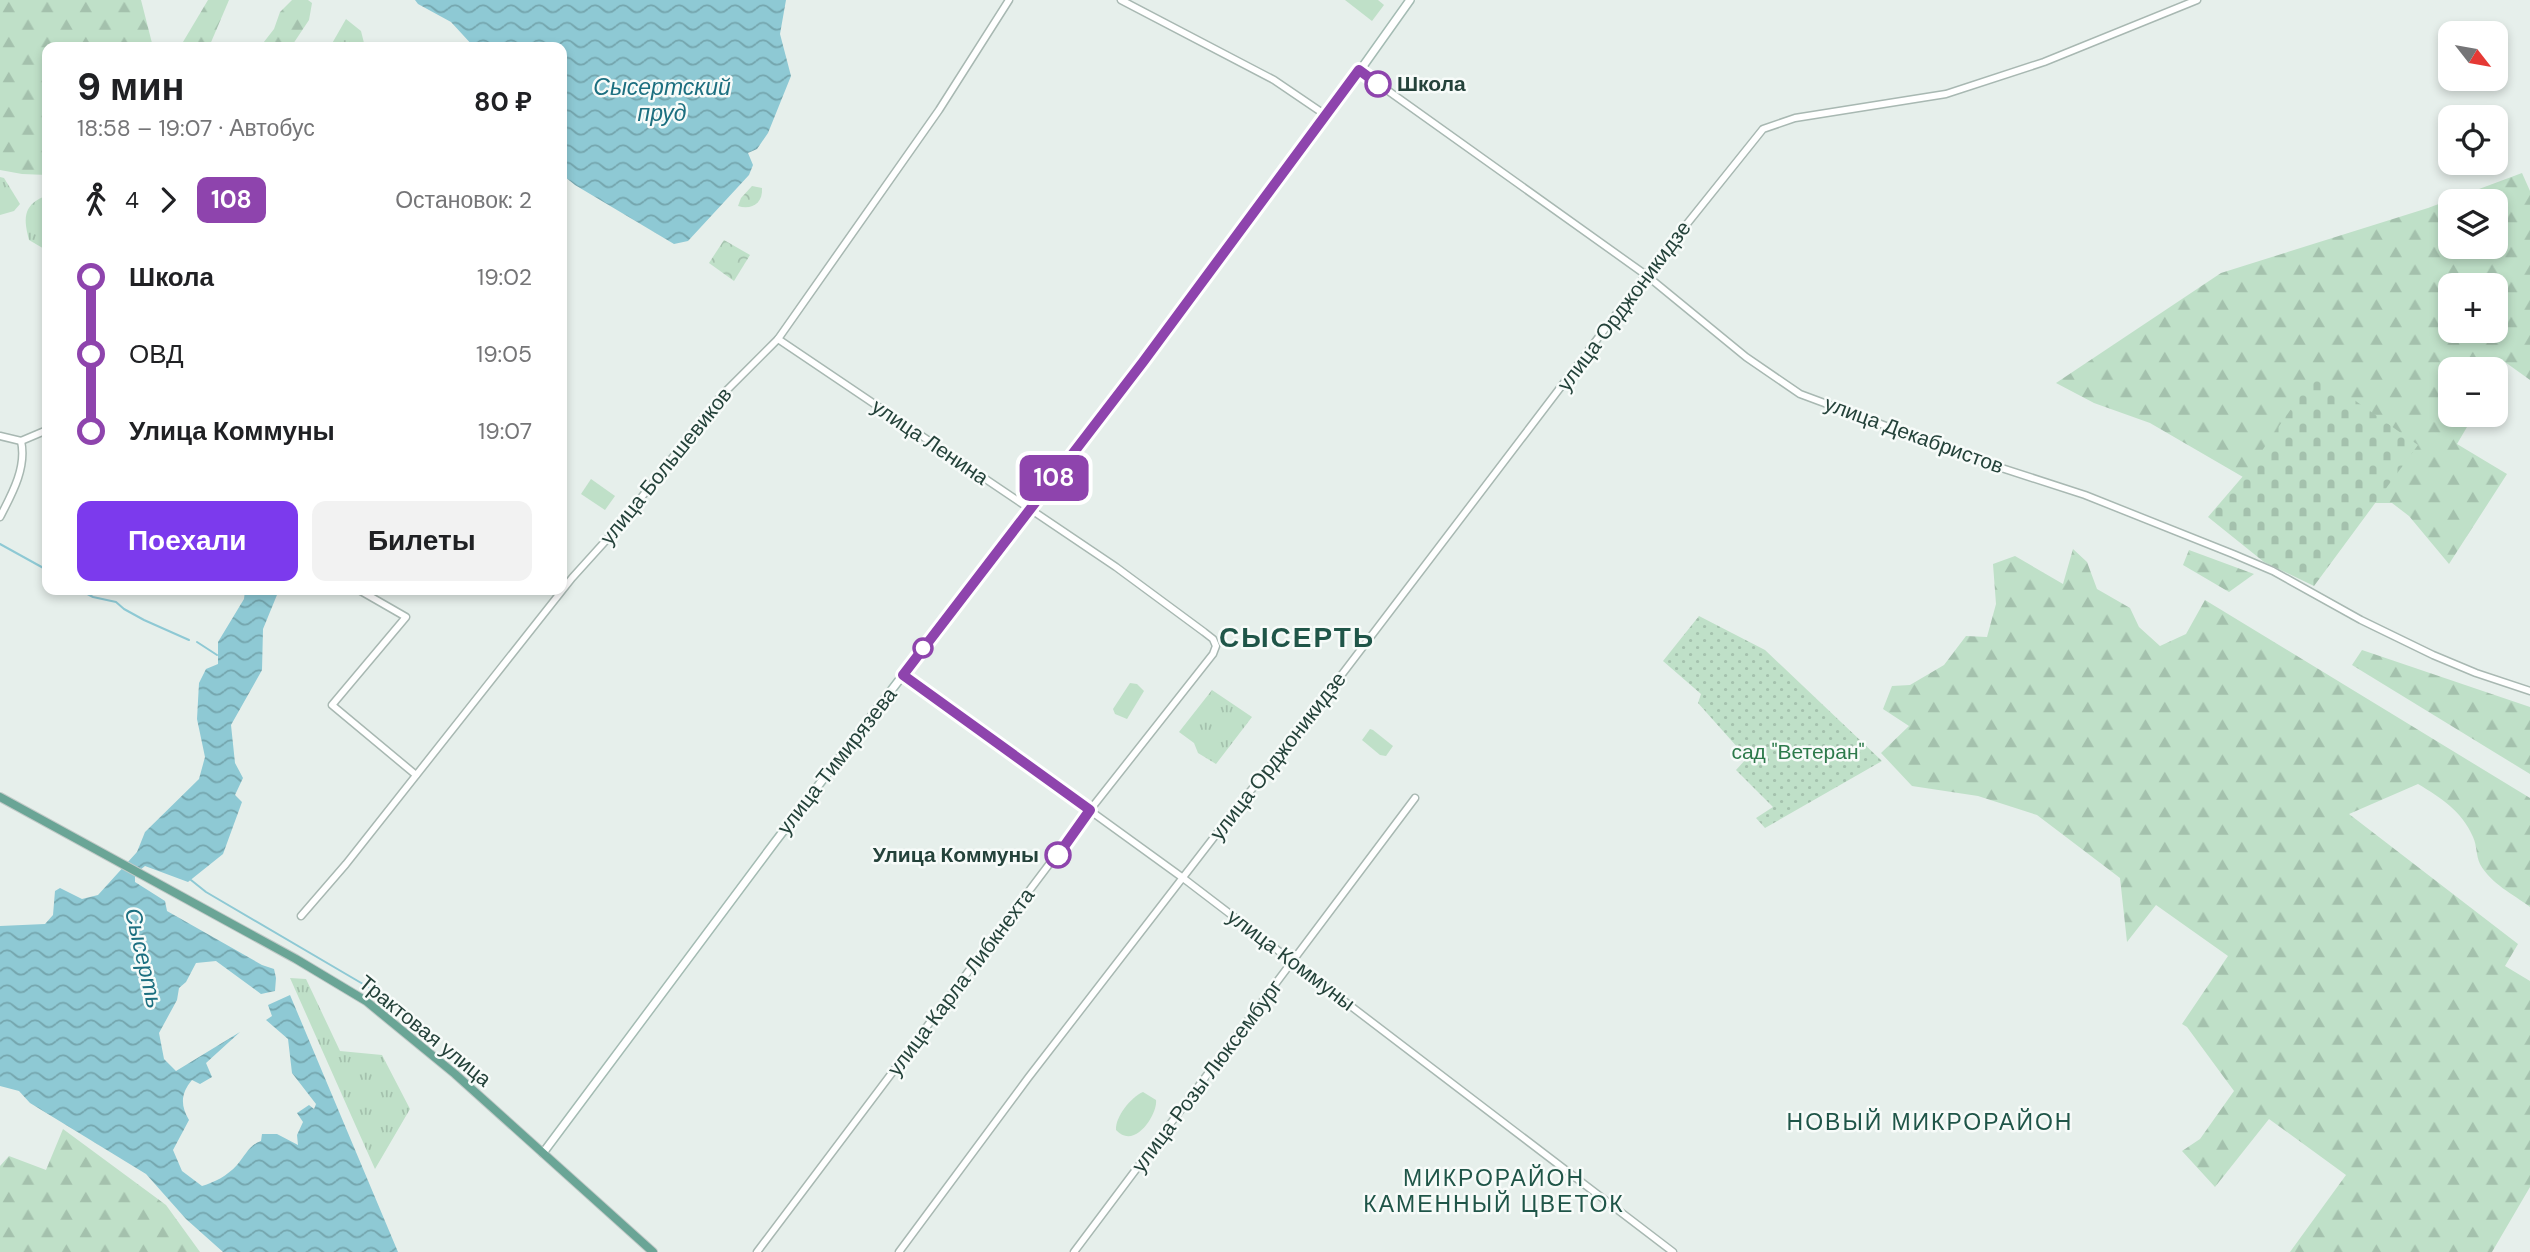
<!DOCTYPE html>
<html lang="ru">
<head>
<meta charset="utf-8">
<style>
  :root { --surface:#fff; --page:#f2f2f2; --text:#202124; --muted:#757577; --accent:#7c3aed }
  body { margin:0; font-family:"DM Sans",sans-serif; background:var(--page); color:var(--text); height:100vh; display:flex; flex-direction:column; font-size:26px; white-space:nowrap }
  * { box-sizing:border-box; margin:0 }
  p { font-size:23px; color:var(--muted) }
  .icon { flex:none; width:38px; height:38px; fill:none; stroke:currentColor; stroke-width:2; stroke-linecap:round; stroke-linejoin:round }
  .map { position:relative; flex:1; overflow:hidden }
  .details { position:absolute; left:42px; top:42px; width:525px; height:553px; display:flex; flex-direction:column; background:var(--surface); border-radius:14px; box-shadow:0 4px 10px #0003 }
  .details>* { flex:none }
  .badge { padding:0 14px; border-radius:10px; font-size:24px; line-height:46px }
  .needle { width:46px; rotate:121deg }
  .buttons { position:absolute; left:2438px; top:21px; display:grid; gap:14px }
  .buttons a { display:grid; place-items:center; width:70px; height:70px; border-radius:14px; background:var(--surface); box-shadow:0 4px 10px #0003; font-size:35px }
  .map>.badge { position:absolute; translate:-50% -50%; box-shadow:0 0 0 4px #fff }
  .legs { display:flex; align-items:center; gap:10px; height:77px; padding:0 35px; font-size:23px }
  .legs p { margin-inline-start:auto }
  .headline { display:flex; align-items:center; justify-content:space-between; height:119px; padding:0 35px }
  h1 { font-size:38px; font-weight:700; line-height:52px }
  .action { display:flex; gap:14px; margin-top:auto; padding:14px 35px }
  .action a { flex:1; height:80px; border-radius:14px; background:var(--accent); color:#fff; font-size:28px; font-weight:700; line-height:80px; text-align:center }
  .action a+a { background:var(--page); color:var(--text) }
  ul { padding:0 35px; list-style:none }
  li { display:flex; align-items:center; gap:24px; height:77px; font-size:26px }
  li i { display:grid; place-items:center; width:10px; height:100%; margin:0 9px; background:currentColor }
  li i::after { content:''; width:18px; height:18px; margin:-9px; border:5px solid; border-radius:50%; background:var(--surface) }
  li p { margin-inline-start:auto }
  li:first-child i { background:linear-gradient(#0000 50%,currentColor 0) }
  li:last-child i { background:linear-gradient(currentColor 50%,#0000 0) }
  .map>svg:first-child { display:block }
  .grass { fill:url(#grass-tufts) }
  .forest { fill:url(#forest-firs); fill-rule:evenodd }
  .cemetery { fill:url(#cemetery-stones) }
  .park { fill:url(#park-crowns) }
  .garden { fill:url(#garden-dots) }
  .pitch { fill:#bfe0c8 }
  .water { fill:url(#water-waves) }
  .lines { fill:none; stroke-linecap:round; stroke-linejoin:round }
  .stream { stroke:#8ec9d4; stroke-width:2 }
  .river { stroke:#8ec9d4; stroke-width:10 }
  .tertiary-casing { stroke:#a8b8b2; stroke-width:9 }
  .secondary-casing { stroke:#a4bbb3; stroke-width:10 }
  .primary-casing { stroke:#c2cac8; stroke-width:10 }
  .tertiary { stroke:#fff; stroke-width:6 }
  .secondary { stroke:#fff; stroke-width:7 }
  .primary { stroke:#6aa596; stroke-width:8 }
  .line-1-casing { stroke:#fff; stroke-width:16 }
  .line-1 { stroke:#8e44ad; stroke-width:10 }
  .stop-1-dot { fill:#fff; stroke:#8e44ad; stroke-width:3.5 }
  .labels { text-anchor:middle; stroke-width:5; stroke-linejoin:round; paint-order:stroke }
  .stop-label { font-size:21px; font-weight:bold; fill:#24423a; stroke:#f7fbf9; text-anchor:start }
  .street-label { font-size:21px; fill:#24423a; stroke:#f7fbf9 }
  .park-label { font-size:21px; fill:#2d7a4b; stroke:#f7fbf9 }
  .water-label { font-size:23px; font-style:italic; fill:#1c6f80; stroke:#f7fbf9 }
  .neighbourhood-label { font-size:23px; letter-spacing:2px; fill:#1f5548; stroke:#f7fbf9 }
  .district-label { font-size:28px; font-weight:bold; letter-spacing:2px; fill:#1f5548; stroke:#f7fbf9 }
</style>
</head>
<body>
<div class="map">
<svg width="2530" height="1252" viewBox="0 0 2530 1252">
  <defs>
    <pattern id="grass-tufts" width="24" height="20" patternUnits="userSpaceOnUse" patternTransform="scale(1.75)"><rect width="24" height="20" fill="#bfe0c8"/><path d="M3 7l-1-3M5 7V3M7 7l1-3M15 17l-1-3M17 17v-4M19 17l1-3" fill="none" stroke="#a4c1ad"/></pattern>
    <pattern id="forest-firs" width="22" height="20" patternUnits="userSpaceOnUse" patternTransform="scale(1.75)"><rect width="22" height="20" fill="#bfe0c8"/><path d="M5 1l3.5 6h-7zM16 11l3.5 6h-7z" fill="#a4c1ad"/></pattern>
    <pattern id="cemetery-stones" width="16" height="16" patternUnits="userSpaceOnUse" patternTransform="scale(1.75)"><rect width="16" height="16" fill="#bfe0c8"/><path d="M2 7V4a2 2 0 0 1 4 0v3zM10 15v-3a2 2 0 0 1 4 0v3z" fill="#a4c1ad"/></pattern>
    <pattern id="park-crowns" width="20" height="18" patternUnits="userSpaceOnUse" patternTransform="scale(1.75)"><rect width="20" height="18" fill="#bfe0c8"/><path d="M2 6a3 3 0 1 1 6 0M12 15a3 3 0 1 1 6 0" fill="none" stroke="#a4c1ad"/></pattern>
    <pattern id="garden-dots" width="8" height="8" patternUnits="userSpaceOnUse" patternTransform="scale(1.75)"><rect width="8" height="8" fill="#bfe0c8"/><path d="M2 2h.1M6 6h.1" fill="none" stroke="#a4c1ad" stroke-width="1.8" stroke-linecap="round"/></pattern>
    <pattern id="water-waves" width="16" height="10" patternUnits="userSpaceOnUse" patternTransform="scale(1.75)"><rect width="16" height="10" fill="#8ec9d4"/><path d="M0 5q4-4 8 0t8 0" fill="none" stroke="#74a5ad"/></pattern>
  </defs>
  <rect width="100%" height="100%" fill="#e6efeb"/>
  <g class="grass">
    <polygon points="346,19 361,31 365,47 330,47"/>
    <polygon points="0,177 4,178 20,204 14,211 0,215"/>
    <path d="M43 197H47L46 250 29 240C24 221 22 206 43 197Z"/>
    <polygon points="1212,690 1252,717 1216,764 1198,753 1194,743 1179,732"/>
    <polygon points="290,978 306,979 340,1051 382,1055 410,1109 375,1169"/>
  </g>
  <g class="forest">
    <polygon points="0,0 141,0 153,47 47,47 47,175 22,174 0,170"/>
    <polygon points="208,0 229,0 209,47 180,47"/>
    <polygon points="292,0 308,0 312,3 309,20 291,47 260,47 274,29 280,12"/>
    <path d="M2522 173 2530 191V380L2505 362 2496 377V369H2450V415H2474L2457 444 2507 474 2449 564 2409 516 2392 503H2371L2243 477 2150 423 2094 403 2056 383 2221 273 2428 208ZM2450 201H2496V247H2450ZM2450 285H2496V331H2450Z"/>
    <path d="M2073 549 2087 562 2097 589 2130 608 2139 627 2160 646 2186 634 2205 600 2530 798V907C2513 894 2491 884 2480 864 2476 856 2477 845 2473 837 2462 811 2441 798 2418 784L2349 814 2518 944 2505 966 2530 981V1187L2492 1252H2290L2346 1175 2269 1119 2215 1187 2182 1151 2200 1139 2234 1091 2187 1027 2182 1024 2228 956 2156 905 2127 942 2120 878 2037 815 1978 796 1912 786 1881 753 1909 726 1883 709 1892 686 1910 685 1944 665 1966 636 1987 637 1996 604 1993 564 2015 556 2063 584Z"/>
    <polygon points="2189,550 2254,574 2229,592 2183,565"/>
    <polygon points="2362,650 2530,707 2530,774 2352,665"/>
    <polygon points="63,1129 166,1205 200,1252 0,1252 0,1166 9,1156 46,1170"/>
  </g>
  <polygon class="cemetery" points="2316,373 2418,445 2314,586 2264,562 2208,517 2250,468"/>
  <g class="park">
    <path d="M752 186 762 188C763 204 751 210 738 206L741 198Z"/>
    <polygon points="724,240 750,255 734,281 709,263"/>
  </g>
  <polygon class="garden" points="1699,616 1765,650 1882,761 1765,828 1756,818 1773,807 1736,770 1747,758 1698,703 1701,694 1663,661"/>
  <g class="pitch">
    <polygon points="1345,0 1378,0 1384,5 1372,21"/>
    <polygon points="591,479 615,496 605,510 581,494"/>
    <polygon points="1130,683 1137,684 1144,691 1127,719 1115,714 1113,709"/>
    <polygon points="1370,729 1373,730 1393,746 1386,756 1380,755 1362,740"/>
    <path d="M1143 1092 1156 1100C1158 1113 1135 1151 1116 1130 1115 1117 1131 1097 1143 1092Z"/>
  </g>
  <g class="water">
    <polygon points="415,0 786,0 780,34 791,76 768,133 757,149 748,153 753,165 749,175 688,241 674,244 575,185 565,177 562,181 562,47 474,47 451,22 418,4"/>
    <path d="M245 590H279L263 629 262 670 231 725 235 763 243 778 235 795 242 802 223 854 188 882 145 866 135 874V882L165 901 167 911 262 965 274 969 276 978 275 991 261 994 216 961 196 963 186 982 179 988 177 1000 159 1033 164 1059 176 1071 240 1032 206 1063 212 1077 200 1084 192 1080C181 1093 180 1105 189 1120L173 1150 182 1171 202 1186C215 1182 227 1176 237 1165 245 1156 249 1145 261 1141L262 1134H277L298 1145 297 1135 303 1122 297 1113 309 1105 314 1109 316 1104 292 1073 288 1039 266 1020 272 1016 268 1005 290 995 398 1252H223L186 1219 146 1174 30 1103 19 1091 0 1086V926L45 924 53 915 55 891 60 888 82 899 98 895 137 852 145 832 199 779 205 757 197 719 199 683 206 669 218 664V642L244 599Z"/>
  </g>
  <g class="lines">
    <g class="stream">
      <polyline points="0,544 47,570"/>
      <polyline points="80,590 93,597 116,602 124,609 144,620 189,640"/>
      <polyline points="197,642 217,655"/>
      <polyline points="191,880 206,892 380,994"/>
    </g>
    <polyline class="river" points="562,206 562,205"/>
    <defs>
      <g id="tertiary">
        <polyline points="1121,0 1274,80 1327,116"/>
        <polyline points="1359,70 1646,275 1746,357 1800,394 1983,462 2085,495 2233,554 2273,571 2361,620 2433,655 2476,673 2530,691"/>
        <polyline points="0,436 21,441 47,430"/>
        <path d="M0 517C12 494 27 467 21 441"/>
        <polyline points="359,590 406,617 332,705 416,775"/>
        <polyline points="903,675 1183,878 1673,1252"/>
        <polyline points="301,916 346,864 572,578 619,526 720,397 778,339 939,110 1009,0"/>
        <polyline points="757,1252 1090,810 1213,654 1216,646 1213,639 1204,632 1116,567 778,339"/>
        <polyline points="899,1252 1028,1078 1218,832 1324,698 1646,275 1763,129 1795,118 1946,94 2044,62 2197,0"/>
        <polyline points="1074,1252 1415,798"/>
      </g>
      <polyline id="secondary" points="543,1153 775,842 1143,362 1329,114 1410,0"/>
      <polyline id="primary" points="0,797 296,959 366,1001 455,1074 653,1252"/>
    </defs>
    <use href="#tertiary" class="tertiary-casing"/>
    <use href="#secondary" class="secondary-casing"/>
    <use href="#primary" class="primary-casing"/>
    <use href="#tertiary" class="tertiary"/>
    <use href="#secondary" class="secondary"/>
    <use href="#primary" class="primary"/>
  </g>
  <g class="lines">
    <defs>
      <polyline id="line-1" points="1058,855 1090,810 903,675 1143,362 1359,70 1378,84"/>
    </defs>
    <use href="#line-1" class="line-1-casing"/>
    <use href="#line-1" class="line-1"/>
  </g>
  <g class="stop-1-dot">
    <circle cx="1378" cy="84" r="12"/>
    <circle cx="923" cy="648" r="9"/>
    <circle cx="1058" cy="855" r="12"/>
  </g>
  <g class="labels">
    <g class="stop-label">
      <text x="1397" y="91">Школа</text>
      <text x="1039" y="862" text-anchor="end">Улица Коммуны</text>
    </g>
    <g class="street-label">
      <text transform="translate(1624 306) rotate(-53)" y="7">улица Орджоникидзе</text>
      <text transform="translate(1914 435) rotate(20)" y="7">улица Декабристов</text>
      <text transform="translate(930 442) rotate(34)" y="7">улица Ленина</text>
      <text transform="translate(666 466) rotate(-51)" y="7">улица Большевиков</text>
      <text transform="translate(1278 756) rotate(-52)" y="7">улица Орджоникидзе</text>
      <text transform="translate(837 761) rotate(-52)" y="7">улица Тимирязева</text>
      <text transform="translate(1291 960) rotate(37)" y="7">улица Коммуны</text>
      <text transform="translate(961 982) rotate(-53)" y="7">улица Карла Либкнехта</text>
      <text transform="translate(425 1031) rotate(39)" y="7">Трактовая улица</text>
      <text transform="translate(1207 1076) rotate(-53)" y="7">улица Розы Люксембург</text>
    </g>
    <g class="park-label">
      <text x="1798" y="759">сад "Ветеран"</text>
    </g>
    <g class="water-label">
      <text x="662" y="95">Сысертский<tspan x="662" dy="26">пруд</tspan></text>
      <text transform="translate(144 958) rotate(77)" y="8">Сысерть</text>
    </g>
    <g class="neighbourhood-label">
      <text x="1930" y="1130">НОВЫЙ МИКРОРАЙОН</text>
      <text x="1494" y="1186">МИКРОРАЙОН<tspan x="1494" dy="26">КАМЕННЫЙ ЦВЕТОК</tspan></text>
    </g>
    <g class="district-label">
      <text x="1297" y="647">СЫСЕРТЬ</text>
    </g>
  </g>
</svg>
<div class="buttons">
<a><svg class="needle" viewBox="-14 -14 28 28"><path d="M0-13l5 13h-10z" fill="#e53935"/><path d="M0 13l5-13h-10z" fill="#757577"/></svg></a>
<a><svg class="icon" aria-label="locate" viewBox="0 0 24 24"><circle cx="12" cy="12" r="6"/><path d="M12 2v4M12 18v4M2 12h4M18 12h4"/></svg></a>
<a><svg class="icon" aria-label="layers" viewBox="0 0 24 24"><path d="M12 4l9 5-9 5-9-5zM3 14l9 5 9-5"/></svg></a>
<a>+</a>
<a>−</a>
</div>
<b class="badge" style="left:1054px;top:478px;background:#8e44ad;color:#fff">108</b>
<section class="details">
<div class="headline"><div><h1>9 мин</h1><p>18:58 – 19:07 · Автобус</p></div><b>80 ₽</b></div>
<div class="legs"><svg class="icon" aria-label="walk" viewBox="0 0 24 24"><circle cx="13" cy="4" r="2"/><path d="M13 8l-2 6 4 7M11 14l-3 7M7 12l3-4h3l4 4"/></svg>4<svg class="icon" aria-label="forward" viewBox="0 0 24 24"><path d="M9 5l7 7-7 7"/></svg><b class="badge" style="background:#8e44ad;color:#fff">108</b><p>Остановок: 2</p></div>
<ul>
<li><i style="color:#8e44ad"></i><b>Школа</b><p>19:02</p></li>
<li><i style="color:#8e44ad"></i><span>ОВД</span><p>19:05</p></li>
<li><i style="color:#8e44ad"></i><b>Улица Коммуны</b><p>19:07</p></li>
</ul>
<div class="action"><a>Поехали</a><a>Билеты</a></div>
</section>
</div>
</body>
</html>
